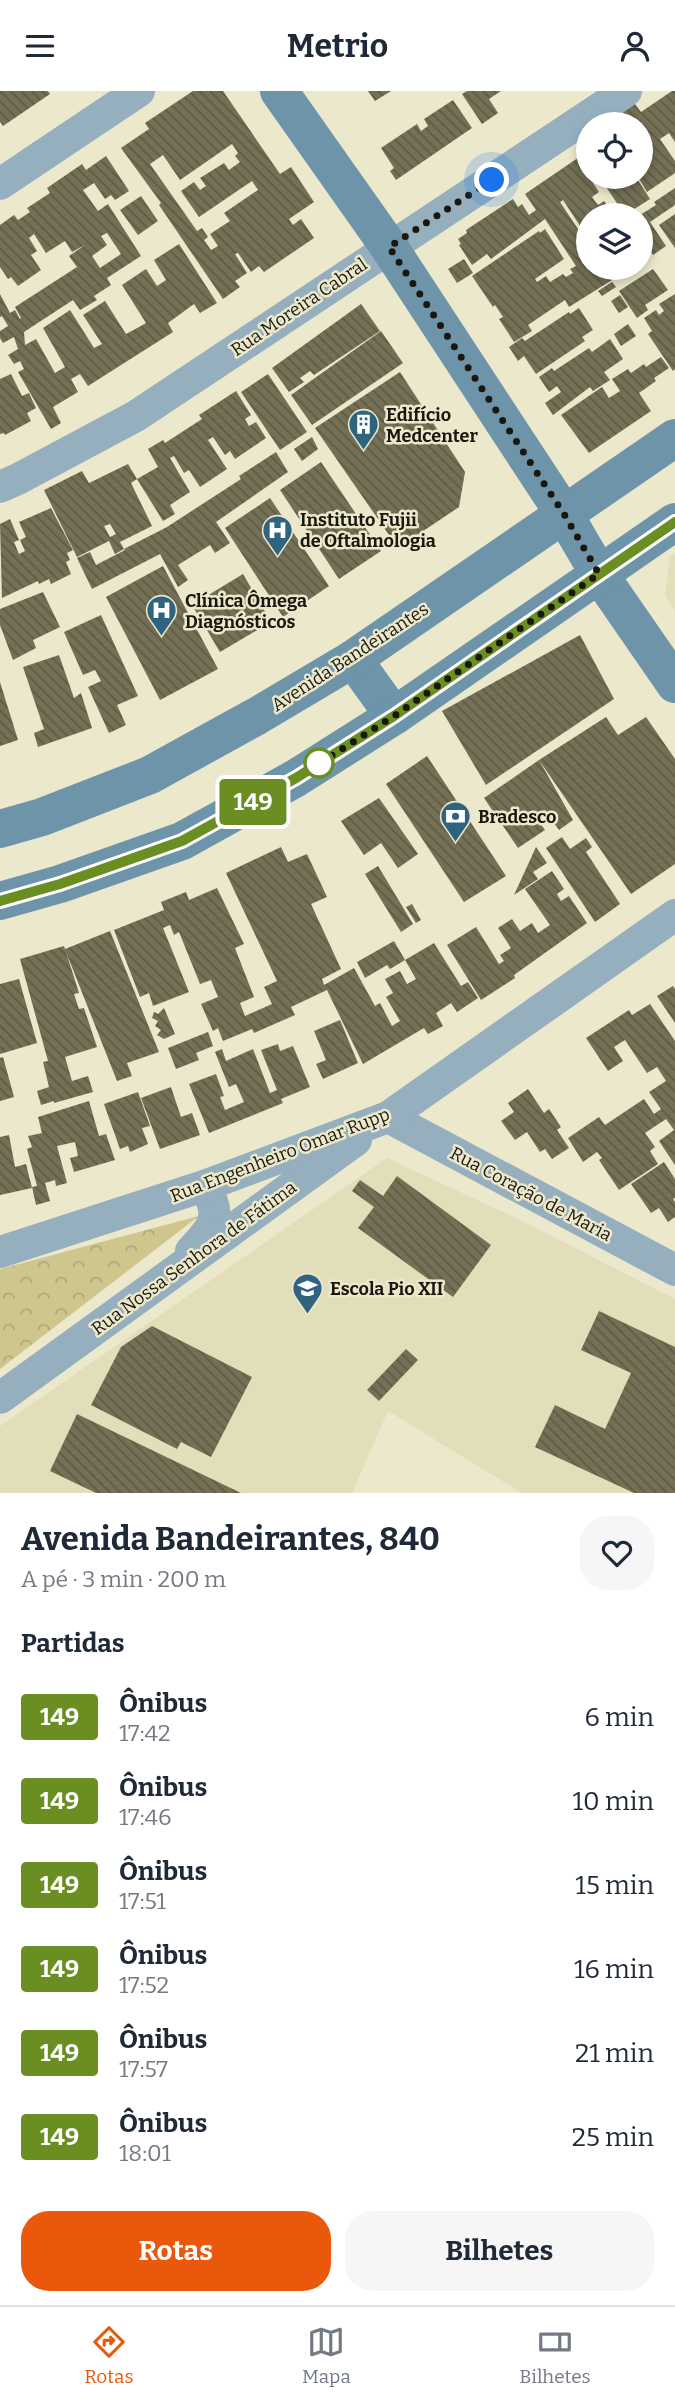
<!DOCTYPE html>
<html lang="pt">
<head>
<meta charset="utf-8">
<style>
  :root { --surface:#fff; --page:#f6f6f7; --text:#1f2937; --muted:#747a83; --line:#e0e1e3; --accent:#ea580c }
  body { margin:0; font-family:Bitter,serif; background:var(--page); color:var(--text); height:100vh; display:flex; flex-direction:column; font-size:26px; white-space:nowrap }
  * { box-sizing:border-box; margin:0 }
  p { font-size:23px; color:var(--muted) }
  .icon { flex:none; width:38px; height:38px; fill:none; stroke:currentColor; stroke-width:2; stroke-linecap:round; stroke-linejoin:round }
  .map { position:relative; height:1402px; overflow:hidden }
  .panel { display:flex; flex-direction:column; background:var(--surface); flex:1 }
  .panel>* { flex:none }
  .badge { padding:0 14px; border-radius:5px; font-size:24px; line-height:46px }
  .buttons { position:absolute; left:576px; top:21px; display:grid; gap:14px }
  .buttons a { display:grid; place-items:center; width:77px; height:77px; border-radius:50%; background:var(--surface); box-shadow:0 4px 10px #0003; font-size:35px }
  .you { position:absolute; width:35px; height:35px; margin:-18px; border:5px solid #fff; border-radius:50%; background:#1a73e8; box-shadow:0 0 0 10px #1a73e833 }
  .map>.badge { position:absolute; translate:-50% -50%; box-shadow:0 0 0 4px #fff }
  h2 { padding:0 21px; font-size:26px; line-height:63px }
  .round { display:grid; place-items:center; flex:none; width:74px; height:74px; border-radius:28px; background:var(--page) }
  .summary { display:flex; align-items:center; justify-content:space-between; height:119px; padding:0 21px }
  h1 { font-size:33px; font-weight:700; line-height:52px }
  .primary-button { display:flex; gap:14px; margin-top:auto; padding:14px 21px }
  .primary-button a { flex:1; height:80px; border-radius:28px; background:var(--accent); color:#fff; font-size:28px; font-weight:700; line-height:80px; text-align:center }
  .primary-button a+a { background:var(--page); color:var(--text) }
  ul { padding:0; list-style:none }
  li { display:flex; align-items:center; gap:21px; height:84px; padding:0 21px }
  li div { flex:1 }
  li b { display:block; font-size:26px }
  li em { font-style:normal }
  li .badge { min-width:77px; font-weight:700; text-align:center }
  header { display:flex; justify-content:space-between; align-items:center; height:91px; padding:0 21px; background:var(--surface); font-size:32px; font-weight:700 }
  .menu { display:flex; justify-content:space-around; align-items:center; height:98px; border-top:2px solid var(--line); background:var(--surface); font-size:19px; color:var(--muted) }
  .menu a { display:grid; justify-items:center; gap:4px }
  .menu .current { color:var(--accent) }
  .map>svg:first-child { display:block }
  .built { fill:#e2deba }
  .park { fill:url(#park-crowns) }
  .building { fill:url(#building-back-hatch); fill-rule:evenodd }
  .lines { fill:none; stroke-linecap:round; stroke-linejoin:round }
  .minor { stroke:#96afbf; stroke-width:32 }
  .secondary { stroke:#6e94aa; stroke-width:38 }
  .line-casing { stroke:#fff; stroke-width:16 }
  .line { stroke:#6b8e23; stroke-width:10 }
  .walk { stroke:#1a180e; stroke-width:7; stroke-dasharray:0 12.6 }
  .stop-dot { fill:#fff; stroke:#6b8e23; stroke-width:3.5 }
  .labels { text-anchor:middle; stroke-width:5; stroke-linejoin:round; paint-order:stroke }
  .street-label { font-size:18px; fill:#1a180e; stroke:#ece8cc }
  .poi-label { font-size:18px; font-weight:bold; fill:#1a180e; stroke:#ece8cc; text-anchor:start }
</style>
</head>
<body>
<header><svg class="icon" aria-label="menu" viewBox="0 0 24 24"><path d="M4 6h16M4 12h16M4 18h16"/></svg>Metrio<svg class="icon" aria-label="person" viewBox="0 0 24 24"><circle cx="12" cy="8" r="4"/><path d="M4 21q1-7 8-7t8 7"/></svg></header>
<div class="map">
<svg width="675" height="1402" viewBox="0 0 675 1402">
  <defs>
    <pattern id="park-crowns" width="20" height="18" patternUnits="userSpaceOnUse" patternTransform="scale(1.75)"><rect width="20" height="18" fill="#cec68c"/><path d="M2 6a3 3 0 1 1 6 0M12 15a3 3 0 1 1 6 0" fill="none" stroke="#b0a978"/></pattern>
    <pattern id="building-back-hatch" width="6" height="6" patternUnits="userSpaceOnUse" patternTransform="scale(1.75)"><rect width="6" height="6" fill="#737056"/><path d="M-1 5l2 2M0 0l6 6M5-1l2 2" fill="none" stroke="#5e5b46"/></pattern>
  </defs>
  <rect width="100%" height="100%" fill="#ece8cc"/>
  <g class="built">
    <polygon points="675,463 675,520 665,505 670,465"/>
    <polygon points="387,1067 520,1129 675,1208 675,1402 522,1402 388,1320 352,1402 0,1402 0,1335"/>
  </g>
  <polygon class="park" points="199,1125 0,1278 0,1178"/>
  <g class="building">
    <polygon points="0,0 48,0 50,3 3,35 0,31"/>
    <path d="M193 0H223L280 83 291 76 314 111 289 128 293 134 301 128 314 147 264 181 259 175 251 181 238 162 235 163 247 182 235 190 240 196 223 208 159 114 161 112 121 57 149 38 145 32ZM232 53 238 62 235 65 240 71 229 79 224 72 200 87 206 95 200 99 194 91 181 100 199 126 252 90 258 99 224 122 230 130 210 143 218 155 211 159 204 149 208 146 202 137 197 140 150 73 163 64 180 89Z"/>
    <polygon points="368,0 391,0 375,10"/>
    <polygon points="467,0 501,0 489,8 498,22 482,33 462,3"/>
    <polygon points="672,0 675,0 675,51 669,42 660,48 675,70 675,82 647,101 638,86 640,86 640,33 606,33 635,13 641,21"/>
    <polygon points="453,9 472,37 396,89 390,80 394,77 381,57 417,33 421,40 428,35 424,28"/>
    <polygon points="588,60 588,86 636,86 650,108 625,124 600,87 593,92 599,101 592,106 598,114 604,110 614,124 588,124 588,147 563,109 560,111 588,153 588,177 620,177 609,184 612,189 569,216 565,209 528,234 532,240 514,251 499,228 503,226 495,214 493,216 472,185 539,140 540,142 545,138 564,168 535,188 537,191 546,185 550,191 563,183 566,186 573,182 570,178 576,175 545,128 491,168 487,163 472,174 459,154 461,153 458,148 467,142 466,139 513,108 518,116 522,113 529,124 536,119 525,103"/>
    <path d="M106 65 129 100 115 109 111 104 105 108 94 92 83 99 98 120 108 113 141 165 107 187 111 194 94 205 97 209 80 219 73 209 24 241 25 254 36 248 55 282 65 276 43 237 70 219 94 257 102 253 83 224 105 210 126 243 139 236 146 232 122 194 146 178 157 195 166 189 154 169 179 153 217 212 200 222 194 213 168 232 173 241 88 295 80 283 71 288 78 301 53 316 61 332 51 338 18 281 24 278 20 270 14 273 8 264 18 258 14 246 3 252 0 247V240L8 235 2 225 0 226V203L10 222 15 219 20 228 21 227 15 216 77 176 69 165 85 154 72 161 65 150 46 162 34 143 29 147 37 160 31 164 41 179 18 195 11 186 8 188 0 176V134L14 124 18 129 30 121 27 117 50 102 47 97 82 73 86 79ZM107 142 121 163 100 177 92 165 107 154 101 145Z"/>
    <polygon points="675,97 675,114 650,131 666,155 653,164 649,158 640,163 640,124 656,114 654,111"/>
    <polygon points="141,105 158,130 138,144 120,119"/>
    <polygon points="675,123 675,157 659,134"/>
    <polygon points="464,168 473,182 457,192 448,178"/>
    <polygon points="653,178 668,199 645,214 648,219 637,227 619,200"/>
    <polygon points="612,191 616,196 602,205 598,200"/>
    <polygon points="675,203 675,278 673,280 648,243 652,240 644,227 656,219 659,224 664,220 659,213"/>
    <polygon points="620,204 628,216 619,222 611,210"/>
    <polygon points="361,213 380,240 314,284 310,280 300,287 304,291 289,301 272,277"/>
    <polygon points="579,217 593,239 582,246 585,250 536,283 524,265 518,270 509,256 522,247 525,250 569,221 570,223"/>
    <polygon points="628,233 636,245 621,255 614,243"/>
    <polygon points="381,240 403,272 312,334 291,304"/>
    <polygon points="610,248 623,268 604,281 610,289 593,300 590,296 553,324 545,312 561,301 557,295 549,301 539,286 552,277 554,280 589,257 592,261"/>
    <polygon points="661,266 669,277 654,287 656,290 639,302 651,320 589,362 561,324 602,296 609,307 620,300 612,288 628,278 631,282 644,273 646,276"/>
    <polygon points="400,281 465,381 459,416 398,457 315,337"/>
    <polygon points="11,283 22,305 29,302 36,317 27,322 31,330 5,344 4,342 0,343 0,288"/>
    <polygon points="268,283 307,341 280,359 241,301"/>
    <polygon points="236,300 251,324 245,328 249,335 256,331 266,347 235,368 230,360 225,364 213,346 208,349 227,378 200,396 189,379 184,382 174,365 170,367 190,401 170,414 175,423 163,430 137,388 158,376 148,358 163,349 165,352 202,328 199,324"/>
    <polygon points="312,346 318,358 302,370 294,358"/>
    <polygon points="276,361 288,381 216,431 230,452 215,462 210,454 178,474 188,489 178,496 160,463 92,498 77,467 90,461 96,474 125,459 124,458 167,436 241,388 239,385"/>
    <polygon points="321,371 381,460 339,488 280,399"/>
    <path d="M128 373 137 388 131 392 152 435 120 451 124 458 115 463 109 450 77 466 44 399 82 380 89 392ZM110 433 116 443 110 446 104 435Z"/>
    <polygon points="270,407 329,495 283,526 225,437"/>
    <polygon points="51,417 73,459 67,462 70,469 66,471 71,483 51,493 49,488 39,493 38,490 2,507 0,433 10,428 19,449 14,451 19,463 25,460 20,449 26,446 19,431"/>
    <polygon points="163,475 218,578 160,609 106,506"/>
    <polygon points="243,483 271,531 220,561 192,514"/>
    <polygon points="43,501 60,536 33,549 36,557 13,569 0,534 0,518"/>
    <polygon points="101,524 138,605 117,614 126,634 109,642 88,596 101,590 95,579 83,584 64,541"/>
    <polygon points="580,544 614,608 486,694 442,620"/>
    <polygon points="59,564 74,607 81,602 92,637 38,656 34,642 44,638 23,576"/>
    <polygon points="0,591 18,649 0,655"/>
    <polygon points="606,626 618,644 646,626 675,668 675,773 631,803 539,669 573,729 559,739 545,719 536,726 545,739 518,757 484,707 539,669"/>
    <polygon points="427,665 506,785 464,811 386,693"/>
    <polygon points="379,707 418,763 398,777 381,752 364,764 341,730"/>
    <polygon points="562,746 570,758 586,747 592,756 586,761 620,813 595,831 546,757"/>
    <polygon points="281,756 288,771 307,763 327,806 311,813 341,878 322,888 324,894 354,877 375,915 380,912 392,935 400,930 386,906 393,902 385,888 400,880 407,893 416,888 405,869 434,852 461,895 468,891 478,907 457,921 451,912 436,922 443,935 428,943 424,937 363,973 327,899 291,916 295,924 254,942 252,938 223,950 218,937 213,940 201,913 218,906 211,889 200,893 179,841 174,844 170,834 163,837 189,901 153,915 149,902 140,906 114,839 164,819 161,811 186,801 189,809 217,797 244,853 235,857 254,906 240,912 245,925 272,913 264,896 277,890 226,782"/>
    <polygon points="536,756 547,772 533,781 538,788 514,804"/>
    <polygon points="378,775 413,833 401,841 365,783"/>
    <polygon points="552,780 564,798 557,803 561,810 569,805 587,832 514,884 515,887 481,909 447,854 476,836 499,873 504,870 500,864 511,857 498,837 512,828 520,840 532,832 538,842 550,834 525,798"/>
    <polygon points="412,813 421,829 416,832 406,816"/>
    <polygon points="110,840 159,961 127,972 132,985 117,990 66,861 79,902 74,903 79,918 84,917 97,956 65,966 72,990 88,985 93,1001 54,1012 54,1010 41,1014 37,1000 49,996 43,971 48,970 20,868 64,855 65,858"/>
    <polygon points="394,850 405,869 390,878 387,874 365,887 357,871"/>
    <polygon points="19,888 37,952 0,963 0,893"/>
    <polygon points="673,895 675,898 675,932 657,905"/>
    <polygon points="650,913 675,950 675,1074 659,1050 674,1039 666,1028 645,1042 655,1056 650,1060 658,1073 619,1099 599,1069 602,1067 597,1061 583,1071 568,1047 599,1026 605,1034 644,1008 654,1023 661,1018 649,1001 666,990 657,976 647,982 625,949 614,956 623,970 608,980 586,947 629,919 632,924"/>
    <polygon points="164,917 175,943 164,948 157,944 161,939 155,935 158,930 152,927 154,921 158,923"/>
    <polygon points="340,929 358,972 323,988 316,973 326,969 314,940"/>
    <polygon points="208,941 213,955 196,962 199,969 176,978 168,957"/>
    <polygon points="278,953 280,960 293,955 310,996 281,1008 283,1012 209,1042 189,993 216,983 224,1005 220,1006 225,1019 244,1011 236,993 229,996 215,961 222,958 226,970 253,958 270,1002 277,999 261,959"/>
    <polygon points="3,966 14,1006 0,1010 0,967"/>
    <polygon points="171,996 181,1026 192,1022 200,1044 160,1058 141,1007"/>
    <polygon points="528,998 544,1022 549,1018 561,1036 557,1039 569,1057 552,1068 545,1058 540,1061 527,1041 515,1049 501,1030 514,1021 508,1012"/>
    <polygon points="138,1001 150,1035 142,1037 148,1053 130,1061 128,1055 120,1058 104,1013"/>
    <polygon points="89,1010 99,1045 106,1043 115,1069 74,1081 70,1067 78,1065 75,1051 57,1055 67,1092 56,1095 55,1089 45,1092 50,1110 36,1114 32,1096 37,1095 27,1058 32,1056 28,1045 42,1042 38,1026"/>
    <polygon points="9,1044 15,1076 26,1073 32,1097 0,1104 0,1046"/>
    <polygon points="664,1071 675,1088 675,1107 673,1108 675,1111 675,1126 668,1131 659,1117 651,1122 631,1093"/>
    <polygon points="397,1085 491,1154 453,1206 358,1137 374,1116 352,1100 360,1089 383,1105"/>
    <polygon points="599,1220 675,1256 675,1402 634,1402 535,1356 555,1314 605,1338 631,1282 581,1259"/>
    <polygon points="152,1235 252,1286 211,1366 181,1351 177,1358 91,1314 121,1256"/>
    <polygon points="406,1258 418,1269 379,1310 367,1299"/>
    <polygon points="77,1323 241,1402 96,1402 50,1380"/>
  </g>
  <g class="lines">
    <g class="minor">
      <polyline points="0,93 139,0"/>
      <polyline points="0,396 18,388 136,325 626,0"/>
      <polyline points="388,1026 675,1179"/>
      <path d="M191 1160C213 1137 224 1125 204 1095"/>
      <polyline points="0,1161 204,1095 388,1026 675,824"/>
      <polyline points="0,1307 356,1049"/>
    </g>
    <g class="secondary">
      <polyline points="279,0 389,156 564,423 599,483 675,593"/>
      <polyline points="353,568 394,625"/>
      <polyline points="0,738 42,726 150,684 257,625 353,568 675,347"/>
      <polyline points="0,810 60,793 182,750 296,687 394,625 675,431"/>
    </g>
  </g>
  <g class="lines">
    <defs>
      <polyline id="line" points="0,810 60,793 182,750 296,687 394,625 675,431"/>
    </defs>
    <use href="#line" class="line-casing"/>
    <use href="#line" class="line"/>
    <polyline class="walk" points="319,672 315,675 394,625 599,483 564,423 389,156 492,89"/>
  </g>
  <defs>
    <symbol id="building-pin" viewBox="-11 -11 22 30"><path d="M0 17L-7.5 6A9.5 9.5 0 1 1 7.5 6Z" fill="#2f6480" stroke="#ece8cc"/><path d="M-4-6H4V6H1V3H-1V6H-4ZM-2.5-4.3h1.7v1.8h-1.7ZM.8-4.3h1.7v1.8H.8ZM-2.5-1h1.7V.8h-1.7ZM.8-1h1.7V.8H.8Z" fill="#fff"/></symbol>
    <symbol id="hospital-pin" viewBox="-11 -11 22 30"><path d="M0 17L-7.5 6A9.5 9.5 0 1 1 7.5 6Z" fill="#2f6480" stroke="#ece8cc"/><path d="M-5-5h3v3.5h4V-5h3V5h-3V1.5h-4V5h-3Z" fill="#fff"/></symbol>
    <symbol id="bank-pin" viewBox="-11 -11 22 30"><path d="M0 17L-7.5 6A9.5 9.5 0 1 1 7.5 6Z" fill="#2f6480" stroke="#ece8cc"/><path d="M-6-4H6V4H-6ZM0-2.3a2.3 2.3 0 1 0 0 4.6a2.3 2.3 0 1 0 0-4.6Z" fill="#fff"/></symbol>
    <symbol id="school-pin" viewBox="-11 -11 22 30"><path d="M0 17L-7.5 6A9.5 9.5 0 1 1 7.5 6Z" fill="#2f6480" stroke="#ece8cc"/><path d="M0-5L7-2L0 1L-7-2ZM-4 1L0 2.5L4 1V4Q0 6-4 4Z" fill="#fff"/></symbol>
  </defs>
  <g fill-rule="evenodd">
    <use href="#building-pin" x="346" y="316" width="35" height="47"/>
    <use href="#hospital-pin" x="260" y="422" width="35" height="47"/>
    <use href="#hospital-pin" x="144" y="502" width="35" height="47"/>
    <use href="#bank-pin" x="438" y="708" width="35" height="47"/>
    <use href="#school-pin" x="290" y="1180" width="35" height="47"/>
  </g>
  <circle class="stop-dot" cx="319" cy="672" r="14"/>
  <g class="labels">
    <g class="street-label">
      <text transform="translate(299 216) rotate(-34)" y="6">Rua Moreira Cabral</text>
      <text transform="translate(350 566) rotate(-33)" y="6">Avenida Bandeirantes</text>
      <text transform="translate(280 1064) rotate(-21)" y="6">Rua Engenheiro Omar Rupp</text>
      <text transform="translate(531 1103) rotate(28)" y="6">Rua Coração de Maria</text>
      <text transform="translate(194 1167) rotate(-36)" y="6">Rua Nossa Senhora de Fátima</text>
    </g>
    <g class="poi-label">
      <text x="386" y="330">Edifício<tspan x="386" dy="21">Medcenter</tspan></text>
      <text x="300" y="435">Instituto Fujii<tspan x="300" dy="21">de Oftalmologia</tspan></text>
      <text x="185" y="516">Clínica Ômega<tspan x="185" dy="21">Diagnósticos</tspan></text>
      <text x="478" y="732">Bradesco</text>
      <text x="330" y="1204">Escola Pio XII</text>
    </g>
  </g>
</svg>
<div class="buttons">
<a><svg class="icon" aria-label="locate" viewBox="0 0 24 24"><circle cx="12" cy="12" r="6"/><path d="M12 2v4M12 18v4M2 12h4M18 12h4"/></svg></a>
<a><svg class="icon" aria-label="layers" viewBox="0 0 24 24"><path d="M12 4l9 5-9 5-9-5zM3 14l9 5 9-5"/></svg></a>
</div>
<div class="you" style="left:492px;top:89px"></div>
<b class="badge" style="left:253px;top:711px;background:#6b8e23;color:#fff">149</b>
</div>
<section class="panel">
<div class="summary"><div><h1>Avenida Bandeirantes, 840</h1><p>A pé · 3 min · 200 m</p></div><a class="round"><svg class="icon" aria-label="heart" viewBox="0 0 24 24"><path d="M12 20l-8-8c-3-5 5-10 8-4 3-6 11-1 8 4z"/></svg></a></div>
<h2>Partidas</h2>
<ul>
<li><span class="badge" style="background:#6b8e23;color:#fff">149</span><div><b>Ônibus</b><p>17:42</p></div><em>6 min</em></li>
<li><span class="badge" style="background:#6b8e23;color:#fff">149</span><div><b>Ônibus</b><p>17:46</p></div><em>10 min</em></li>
<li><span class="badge" style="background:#6b8e23;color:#fff">149</span><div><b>Ônibus</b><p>17:51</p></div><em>15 min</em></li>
<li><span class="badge" style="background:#6b8e23;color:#fff">149</span><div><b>Ônibus</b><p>17:52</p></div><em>16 min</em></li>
<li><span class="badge" style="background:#6b8e23;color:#fff">149</span><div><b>Ônibus</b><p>17:57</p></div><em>21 min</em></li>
<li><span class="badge" style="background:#6b8e23;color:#fff">149</span><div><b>Ônibus</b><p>18:01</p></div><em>25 min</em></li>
</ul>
<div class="primary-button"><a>Rotas</a><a>Bilhetes</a></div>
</section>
<nav class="menu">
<a class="current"><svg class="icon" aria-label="directions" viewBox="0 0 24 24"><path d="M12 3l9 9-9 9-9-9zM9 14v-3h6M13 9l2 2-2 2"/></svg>Rotas</a>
<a><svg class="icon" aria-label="map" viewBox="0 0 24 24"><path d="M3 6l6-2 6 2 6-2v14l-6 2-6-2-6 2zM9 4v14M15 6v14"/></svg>Mapa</a>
<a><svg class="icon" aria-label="tickets" viewBox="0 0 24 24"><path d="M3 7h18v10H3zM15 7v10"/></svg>Bilhetes</a>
</nav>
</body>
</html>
